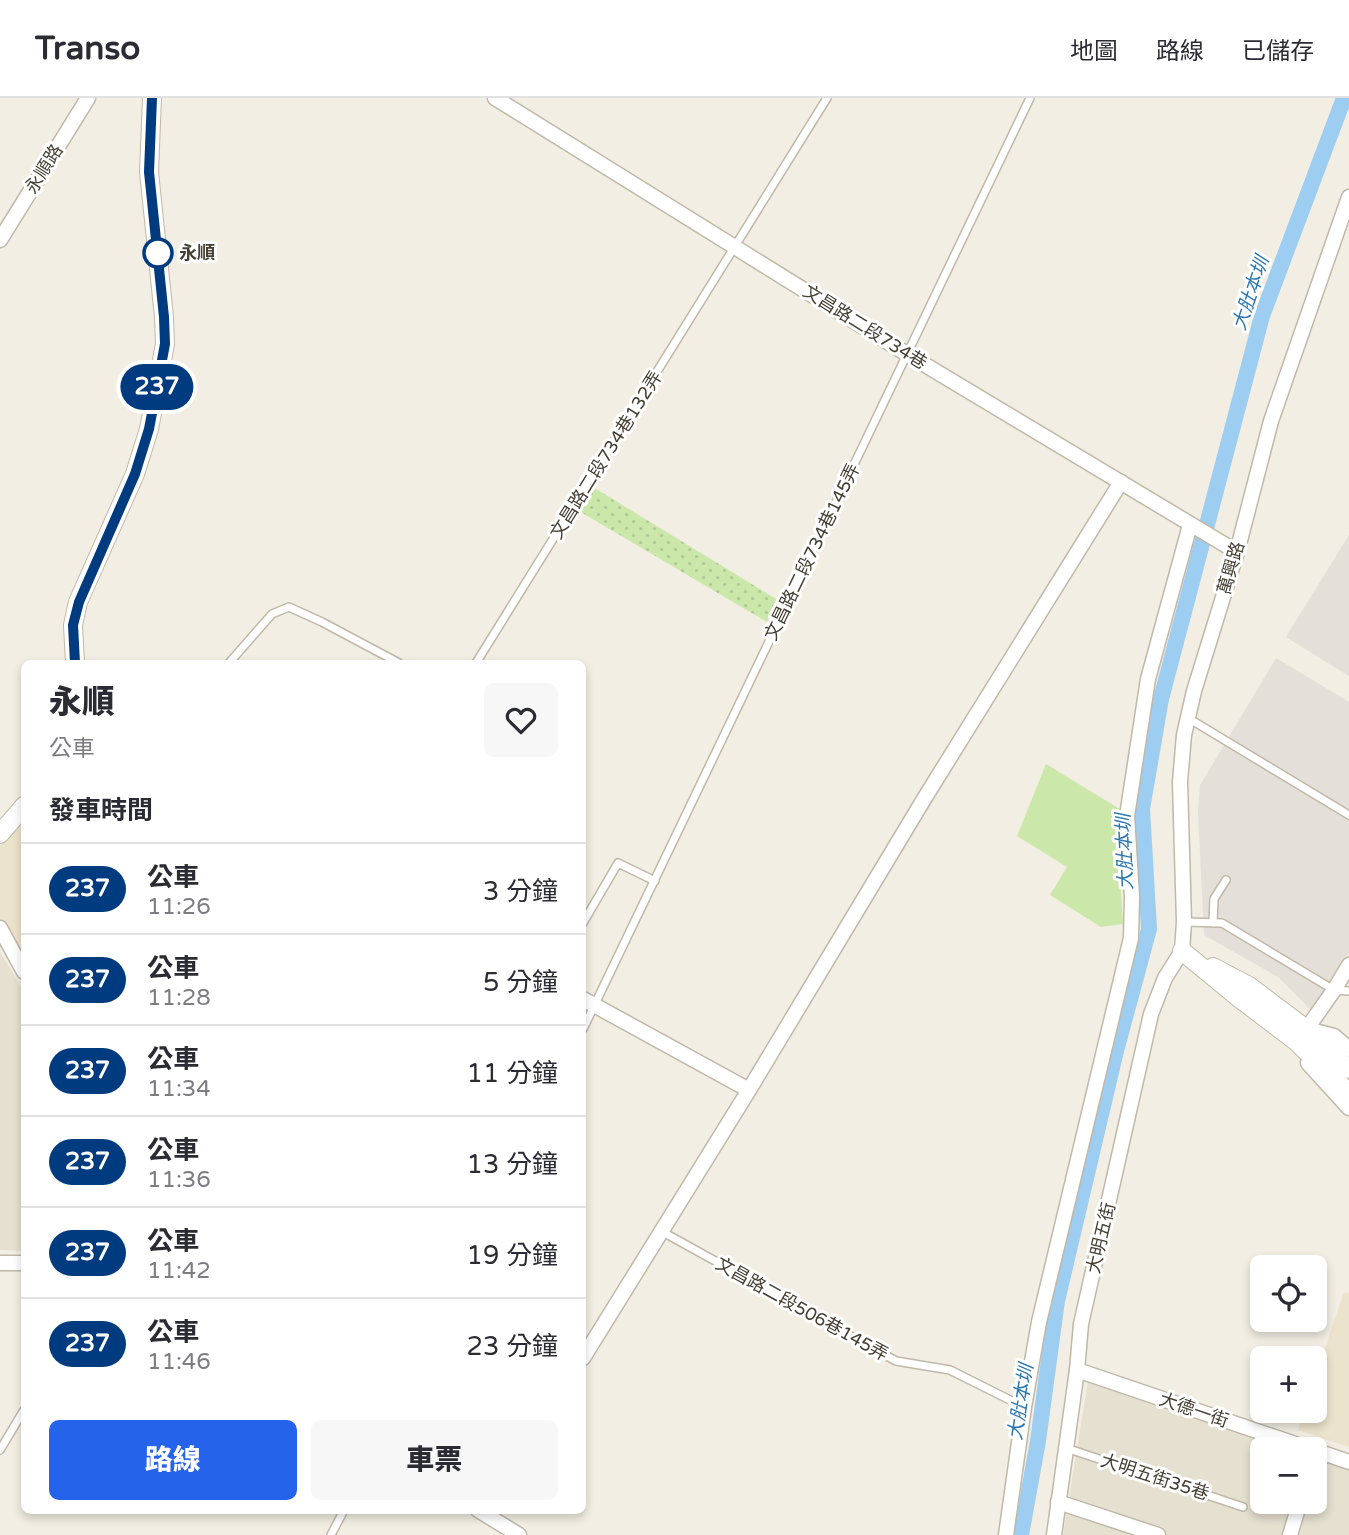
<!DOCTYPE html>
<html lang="zh-TW">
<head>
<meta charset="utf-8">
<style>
  :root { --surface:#fff; --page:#f7f7f7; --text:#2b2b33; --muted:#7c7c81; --line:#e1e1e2; --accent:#2563eb }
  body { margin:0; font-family:"Varela Round","Noto Sans TC",sans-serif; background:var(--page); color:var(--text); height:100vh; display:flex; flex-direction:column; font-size:26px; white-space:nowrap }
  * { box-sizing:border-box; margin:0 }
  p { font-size:23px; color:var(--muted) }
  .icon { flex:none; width:38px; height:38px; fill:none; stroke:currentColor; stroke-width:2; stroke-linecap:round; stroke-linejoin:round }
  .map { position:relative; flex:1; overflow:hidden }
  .drawer { position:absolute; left:21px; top:562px; width:565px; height:854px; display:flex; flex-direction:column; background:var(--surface); border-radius:10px; box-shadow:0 4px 10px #0003 }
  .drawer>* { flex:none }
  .badge { padding:0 14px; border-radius:23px; font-size:24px; line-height:46px }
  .tools { position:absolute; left:1250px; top:1157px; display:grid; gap:14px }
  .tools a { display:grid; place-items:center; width:77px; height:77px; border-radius:10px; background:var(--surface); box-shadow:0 4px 10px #0003; font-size:35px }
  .map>.badge { position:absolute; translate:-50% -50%; box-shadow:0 0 0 4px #fff }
  h2 { padding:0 28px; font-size:26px; line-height:63px }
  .round { display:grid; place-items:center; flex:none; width:74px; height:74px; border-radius:10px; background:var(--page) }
  .headline { display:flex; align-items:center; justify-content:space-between; height:119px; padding:0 28px }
  h1 { font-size:33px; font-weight:800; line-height:52px }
  .action { display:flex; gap:14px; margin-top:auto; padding:14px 28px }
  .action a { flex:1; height:80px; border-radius:10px; background:var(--accent); color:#fff; font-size:28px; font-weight:800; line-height:80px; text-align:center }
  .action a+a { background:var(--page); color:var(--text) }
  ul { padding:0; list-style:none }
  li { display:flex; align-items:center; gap:21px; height:91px; padding:0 28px; border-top:2px solid var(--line) }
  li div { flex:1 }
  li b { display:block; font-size:26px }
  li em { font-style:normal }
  li .badge { min-width:77px; font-weight:700; text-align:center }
  header { display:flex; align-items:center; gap:42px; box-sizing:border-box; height:98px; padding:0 35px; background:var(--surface); border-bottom:2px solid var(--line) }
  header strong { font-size:33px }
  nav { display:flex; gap:38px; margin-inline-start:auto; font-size:24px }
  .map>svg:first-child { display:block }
  .residential { fill:#e6e0d1 }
  .industrial { fill:#e4dfd8 }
  .education { fill:#ece3cc }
  .grass { fill:url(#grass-dots) }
  .garden { fill:#cbe8aa }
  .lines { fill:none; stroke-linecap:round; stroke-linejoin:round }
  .canal { stroke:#9dcdf1; stroke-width:16 }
  .service-casing { stroke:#c0b8a9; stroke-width:10 }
  .minor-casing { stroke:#c0b8a9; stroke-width:17 }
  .tertiary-casing { stroke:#c0b8a9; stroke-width:20 }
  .service { stroke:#fff; stroke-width:7 }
  .minor { stroke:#fff; stroke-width:14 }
  .tertiary { stroke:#fff; stroke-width:18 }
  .line-casing { stroke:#fff; stroke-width:16 }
  .line { stroke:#003b80; stroke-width:10 }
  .stop-dot { fill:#fff; stroke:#003b80; stroke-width:3.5 }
  .labels { text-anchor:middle; stroke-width:6; stroke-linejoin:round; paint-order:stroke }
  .street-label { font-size:18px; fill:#443e33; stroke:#fff }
  .stop-label { font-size:18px; font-weight:bold; fill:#443e33; stroke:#fff; text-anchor:start }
  .water-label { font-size:19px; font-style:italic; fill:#2b76b1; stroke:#fff }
</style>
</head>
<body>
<header>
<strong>Transo</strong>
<nav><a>地圖</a><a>路線</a><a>已儲存</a></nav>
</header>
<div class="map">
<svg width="1349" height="1437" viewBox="0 0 1349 1437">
  <defs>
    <pattern id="grass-dots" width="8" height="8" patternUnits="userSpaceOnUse" patternTransform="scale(1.75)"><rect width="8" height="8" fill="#cbe8aa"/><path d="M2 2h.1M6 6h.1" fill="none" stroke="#b0c893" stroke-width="1.8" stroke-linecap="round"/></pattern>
  </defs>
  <rect width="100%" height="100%" fill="#f2eee3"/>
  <g class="residential">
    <polygon points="0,854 24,893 24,1153 0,1152"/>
    <polygon points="1088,1283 1304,1351 1262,1351 1262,1404 1314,1404 1314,1354 1349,1365 1349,1437 1063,1437"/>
  </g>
  <g class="industrial">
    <polygon points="1349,437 1349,578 1286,539"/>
    <polygon points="1276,560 1349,604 1349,856 1340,872 1337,871 1312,913 1278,879 1204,837 1198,715 1200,687"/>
  </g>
  <g class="education">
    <polygon points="24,717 24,865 0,822 0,748"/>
    <polygon points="1344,1194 1349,1195 1349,1349 1298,1332 1304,1313 1314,1312 1314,1283"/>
  </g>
  <polygon class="grass" points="593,389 778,502 767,524 579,413"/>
  <polygon class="garden" points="1046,666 1123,713 1118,748 1123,826 1101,829 1050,797 1067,769 1017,738"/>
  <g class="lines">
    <polyline class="canal" points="1021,1437 1038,1343 1057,1203 1116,953 1149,831 1142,711 1161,601 1262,218 1344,0"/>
    <defs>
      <g id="service">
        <polyline points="229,565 272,516 289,509 322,524 399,565"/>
        <polyline points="476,565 827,0"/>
        <polyline points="1188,620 1349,717"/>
        <polyline points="1185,824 1222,825 1334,892 1349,893"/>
        <polyline points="583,825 618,765 655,783"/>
        <polyline points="1213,825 1214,801 1226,782"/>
        <polyline points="583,931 1030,0"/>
        <polyline points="661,1133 896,1263 950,1272 1024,1309"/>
        <polyline points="1066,1350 1243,1409"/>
        <polyline points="0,1352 24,1312"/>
        <polyline points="331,1437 344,1412"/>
      </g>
      <g id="minor">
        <polyline points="495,0 907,256 1237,454"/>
        <polyline points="0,142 88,0"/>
        <polyline points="0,830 24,874"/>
        <polyline points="583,901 749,992"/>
        <polyline points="1307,931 1334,938 1349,951"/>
        <polyline points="1301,939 1334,892 1349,867"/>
        <polyline points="1308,965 1349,1010"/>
        <polyline points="0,1165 24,1165"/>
        <polyline points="583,1260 749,992 924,701 1121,384"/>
        <polyline points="1077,1272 1310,1351"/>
        <polyline points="1314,1352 1349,1364"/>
        <polyline points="1058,1404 1158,1437"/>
        <polyline points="478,1412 519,1437"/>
        <polyline points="1006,1437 1024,1309 1039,1224 1131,840 1132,799 1127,718 1148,581 1190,427"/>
        <polyline points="1054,1437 1077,1272 1081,1226 1151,916 1165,880 1182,853 1184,824 1180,684 1184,637 1194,593 1237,454 1271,323 1349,99"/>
        <polyline points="1290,1437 1300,1404"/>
      </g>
      <g id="tertiary">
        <polyline points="75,565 73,527 78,504 135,376 149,331 165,246 164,219 149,74 152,0"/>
        <polyline points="0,736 24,708"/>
        <polyline points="1182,853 1239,900 1297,944 1349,995"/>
        <polyline points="1213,869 1249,888 1306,931 1349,971"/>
      </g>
    </defs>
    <use href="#service" class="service-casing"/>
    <use href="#minor" class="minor-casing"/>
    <use href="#tertiary" class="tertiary-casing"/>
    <use href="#service" class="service"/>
    <use href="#minor" class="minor"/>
    <use href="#tertiary" class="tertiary"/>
  </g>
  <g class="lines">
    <defs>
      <polyline id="line" points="75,565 73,527 79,504 135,376 149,331 165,246 164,219 149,74 152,0"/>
    </defs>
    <use href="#line" class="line-casing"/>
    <use href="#line" class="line"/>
  </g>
  <circle class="stop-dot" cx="158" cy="155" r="14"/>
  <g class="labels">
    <g class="street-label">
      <text transform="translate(44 71) rotate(-58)" y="6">永順路</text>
      <text transform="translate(865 229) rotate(32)" y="6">文昌路二段734巷</text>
      <text transform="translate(606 357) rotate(-58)" y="6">文昌路二段734巷132弄</text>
      <text transform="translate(812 454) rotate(-64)" y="6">文昌路二段734巷145弄</text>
      <text transform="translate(1231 470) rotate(-74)" y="6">萬興路</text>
      <text transform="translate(1101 1140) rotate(-77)" y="6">大明五街</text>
      <text transform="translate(802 1211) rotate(29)" y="6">文昌路二段506巷145弄</text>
      <text transform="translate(1194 1312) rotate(19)" y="6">大德一街</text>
      <text transform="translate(1155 1379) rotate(18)" y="6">大明五街35巷</text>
    </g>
    <g class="stop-label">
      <text x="179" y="161">永順</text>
    </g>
    <g class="water-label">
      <text transform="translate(1250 195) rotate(-71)" y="7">大肚本圳</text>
      <text transform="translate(1124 754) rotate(-92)" y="7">大肚本圳</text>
      <text transform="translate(1020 1304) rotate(-81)" y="7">大肚本圳</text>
    </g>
  </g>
</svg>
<div class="tools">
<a><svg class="icon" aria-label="locate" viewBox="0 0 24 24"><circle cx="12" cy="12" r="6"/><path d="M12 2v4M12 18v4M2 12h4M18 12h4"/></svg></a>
<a>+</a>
<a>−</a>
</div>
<b class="badge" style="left:157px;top:289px;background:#003b80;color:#fff">237</b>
<section class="drawer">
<div class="headline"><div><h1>永順</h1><p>公車</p></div><a class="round"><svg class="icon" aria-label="heart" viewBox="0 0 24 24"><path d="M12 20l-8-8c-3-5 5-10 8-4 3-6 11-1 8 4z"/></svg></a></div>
<h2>發車時間</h2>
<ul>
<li><span class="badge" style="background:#003b80;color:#fff">237</span><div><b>公車</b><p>11:26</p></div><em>3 分鐘</em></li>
<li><span class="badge" style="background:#003b80;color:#fff">237</span><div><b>公車</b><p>11:28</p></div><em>5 分鐘</em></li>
<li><span class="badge" style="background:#003b80;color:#fff">237</span><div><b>公車</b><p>11:34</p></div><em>11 分鐘</em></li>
<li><span class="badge" style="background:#003b80;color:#fff">237</span><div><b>公車</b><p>11:36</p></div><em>13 分鐘</em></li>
<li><span class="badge" style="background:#003b80;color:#fff">237</span><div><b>公車</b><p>11:42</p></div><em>19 分鐘</em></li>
<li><span class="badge" style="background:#003b80;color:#fff">237</span><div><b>公車</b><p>11:46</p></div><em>23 分鐘</em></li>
</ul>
<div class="action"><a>路線</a><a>車票</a></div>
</section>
</div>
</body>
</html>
